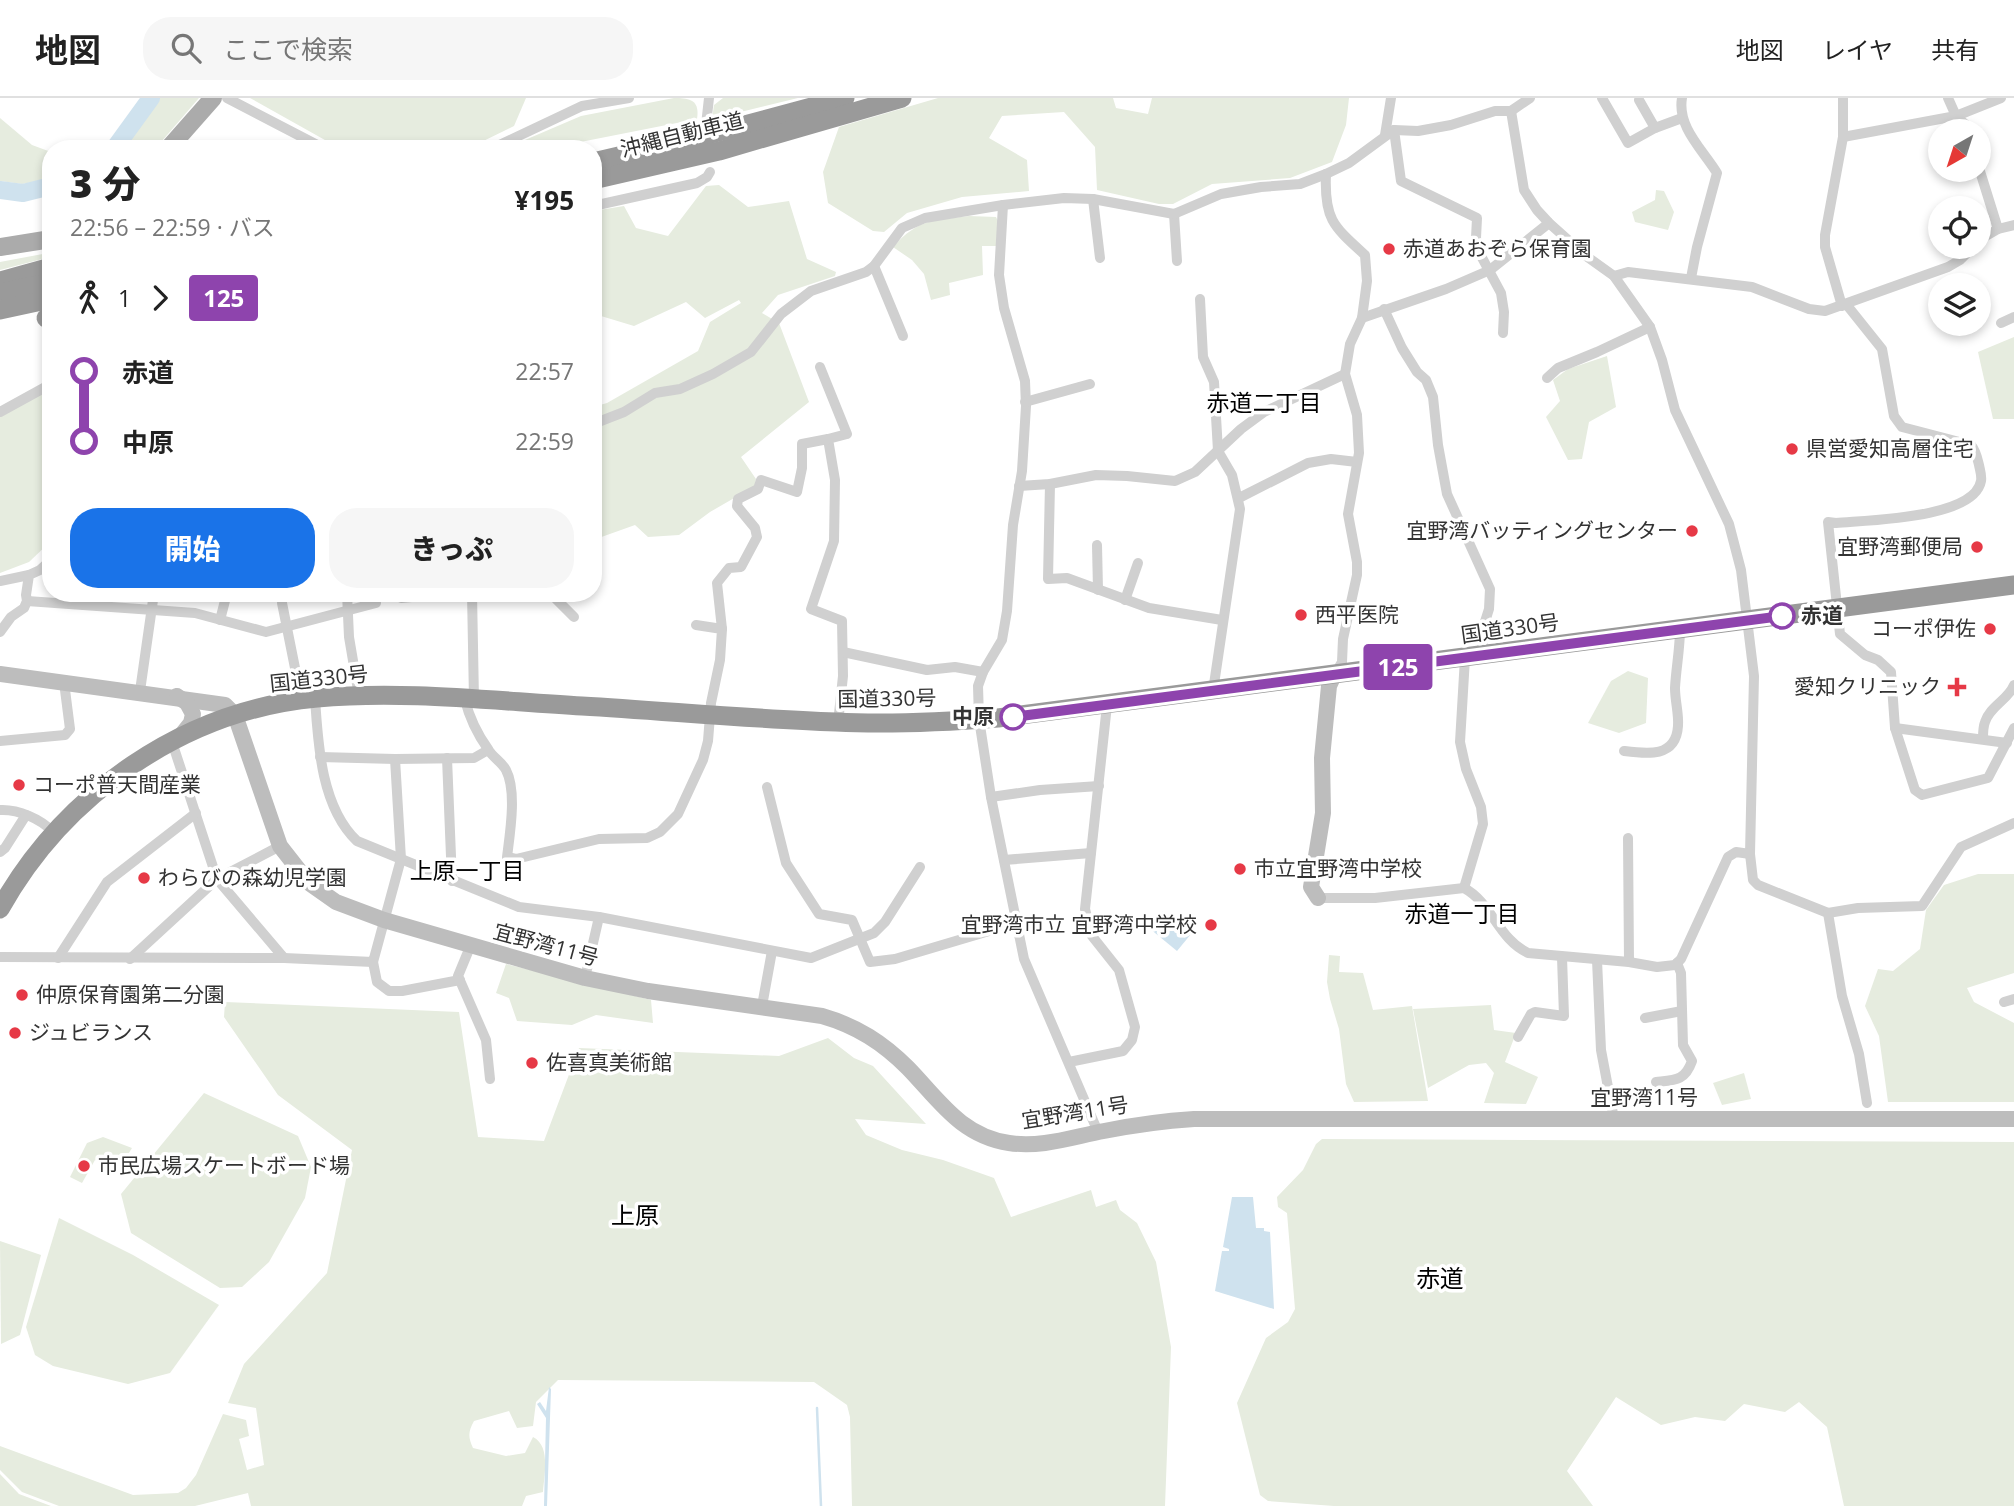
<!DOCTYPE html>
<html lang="ja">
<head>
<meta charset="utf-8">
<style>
  :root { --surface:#fff; --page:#f6f6f6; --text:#222; --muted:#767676; --line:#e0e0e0; --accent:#1a73e8 }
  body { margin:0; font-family:"Open Sans","Noto Sans JP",sans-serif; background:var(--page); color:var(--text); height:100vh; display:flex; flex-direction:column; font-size:26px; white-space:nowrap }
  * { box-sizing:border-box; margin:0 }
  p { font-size:23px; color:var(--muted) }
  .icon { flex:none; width:38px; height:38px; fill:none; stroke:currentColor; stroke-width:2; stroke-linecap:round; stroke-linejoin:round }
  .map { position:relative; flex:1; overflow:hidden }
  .panel { position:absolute; left:42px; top:42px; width:560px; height:462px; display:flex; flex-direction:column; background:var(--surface); border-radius:28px; box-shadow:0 4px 10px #0003 }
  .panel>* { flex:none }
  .badge { padding:0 14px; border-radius:5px; font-size:24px; line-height:46px }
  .needle { width:46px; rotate:219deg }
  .controls { position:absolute; left:1928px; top:21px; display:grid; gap:14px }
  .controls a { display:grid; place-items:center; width:63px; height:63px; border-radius:50%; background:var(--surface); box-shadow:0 4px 10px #0003; font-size:35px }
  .map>.badge { position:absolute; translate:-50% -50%; box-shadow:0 0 0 4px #fff }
  .legs { display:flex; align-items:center; gap:10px; height:77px; padding:0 28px; font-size:23px }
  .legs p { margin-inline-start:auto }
  .headline { display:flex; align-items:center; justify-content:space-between; height:119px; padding:0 28px }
  h1 { font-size:38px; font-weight:800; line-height:52px }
  .cta { display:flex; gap:14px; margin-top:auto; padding:14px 28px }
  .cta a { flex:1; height:80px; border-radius:28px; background:var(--accent); color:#fff; font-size:28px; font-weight:800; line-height:80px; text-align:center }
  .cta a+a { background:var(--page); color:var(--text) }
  ul { padding:0 28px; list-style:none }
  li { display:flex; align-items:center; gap:24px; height:70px; font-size:26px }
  li i { display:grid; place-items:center; width:10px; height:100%; margin:0 9px; background:currentColor }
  li i::after { content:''; width:18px; height:18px; margin:-9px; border:5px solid; border-radius:50%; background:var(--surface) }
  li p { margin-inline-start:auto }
  li:first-child i { background:linear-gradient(#0000 50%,currentColor 0) }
  li:last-child i { background:linear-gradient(currentColor 50%,#0000 0) }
  header { display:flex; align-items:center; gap:42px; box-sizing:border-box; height:98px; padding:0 35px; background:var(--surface); border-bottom:2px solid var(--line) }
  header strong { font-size:33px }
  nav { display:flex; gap:38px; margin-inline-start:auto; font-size:24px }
  .search { width:490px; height:63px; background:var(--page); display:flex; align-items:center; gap:18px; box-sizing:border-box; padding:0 24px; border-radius:28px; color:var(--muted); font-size:26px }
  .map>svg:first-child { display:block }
  .green { fill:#e6ecdf }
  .water { fill:#cfe2ee }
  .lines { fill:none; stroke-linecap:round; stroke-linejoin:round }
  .stream { stroke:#cfe2ee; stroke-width:2.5 }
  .river { stroke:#cfe2ee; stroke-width:18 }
  .street { stroke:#d0d0d0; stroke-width:10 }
  .secondary { stroke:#bdbdbd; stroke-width:16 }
  .primary { stroke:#ababab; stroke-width:18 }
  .highway { stroke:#9a9a9a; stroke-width:19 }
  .line-1-casing { stroke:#fff; stroke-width:16 }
  .line-1 { stroke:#8e44ad; stroke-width:10 }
  .poi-dot { fill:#e63946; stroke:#fff; stroke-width:2.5 }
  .stop-1-dot { fill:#fff; stroke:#8e44ad; stroke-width:3.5 }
  .labels { text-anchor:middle; stroke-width:7; stroke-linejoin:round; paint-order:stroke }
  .street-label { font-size:21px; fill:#333; stroke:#fff }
  .poi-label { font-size:21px; fill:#333; stroke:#fff; text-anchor:start }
  .stop-label { font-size:21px; font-weight:bold; fill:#333; stroke:#fff; text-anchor:start }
  .neighbourhood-label { font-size:23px; fill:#000; stroke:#fff }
  .quarter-label { font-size:24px; fill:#000; stroke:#fff }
</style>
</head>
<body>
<header>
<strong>地図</strong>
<div class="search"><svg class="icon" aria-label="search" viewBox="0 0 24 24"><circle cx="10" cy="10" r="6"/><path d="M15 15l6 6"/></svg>ここで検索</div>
<nav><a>地図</a><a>レイヤ</a><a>共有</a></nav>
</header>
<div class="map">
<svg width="2014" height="1408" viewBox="0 0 2014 1408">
  <rect width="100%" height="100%" fill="#fff"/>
  <g class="green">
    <polygon points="156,0 199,0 155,51 122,51"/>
    <polygon points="250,0 526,0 514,28 467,51 341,51"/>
    <path d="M674 0C690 0 700 2 697 21L545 51H504L581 18Z"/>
    <polygon points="723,0 798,0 712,21 714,7"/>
    <polygon points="938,0 1113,0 1116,10 1148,16 1152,0 1349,0 1346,27 1332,64 1290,80 1212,86 1173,106 1159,106 1097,92 1095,49 1064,14 1002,18 989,40 1027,62 1029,93 962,99 907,115 884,134 873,133 828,105 823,74 839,29"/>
    <polygon points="0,20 32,47 51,54 51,81 22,86 0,83"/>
    <polygon points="719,87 748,109 789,103 807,161 836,174 835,178 778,197 762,215 779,225 809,304 741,359 756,381 755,388 710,414 679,437 648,439 635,427 593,442 593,309 607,305 698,253 710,224 741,205 739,202 705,220 686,204 634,228 601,218 593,208 593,113 624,108 636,130 668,138 706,88"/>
    <polygon points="1656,92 1664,93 1674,114 1668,132 1635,124 1632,114 1655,102"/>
    <path d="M969 118 996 119 999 125 996 148H982L983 177 949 185 950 197 931 202 924 176 912 162 893 149C919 120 933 123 969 118Z"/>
    <polygon points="48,155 50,159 0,172 0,164"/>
    <polygon points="2014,239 2014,321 1993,321 1978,254"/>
    <polygon points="1607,258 1616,309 1589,324 1582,361 1568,362 1546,319 1560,303 1553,282 1568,271"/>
    <polygon points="51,290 51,443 29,464 0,475 0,317"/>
    <polygon points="1628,573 1648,580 1646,625 1619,635 1588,625 1611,583"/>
    <polygon points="1978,776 2014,776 2014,875 1967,890 1974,904 2014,925 2014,1004 1888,1004 1879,938 1865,908 1878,871 1893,873 1920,851 1926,812 1944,787"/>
    <polygon points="1329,857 1340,858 1339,874 1363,875 1373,912 1412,908 1428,1003 1354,1004 1346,986 1339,931 1330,901 1327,884"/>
    <polygon points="506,866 651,902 653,925 596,917 572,927 517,923 509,900 496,895"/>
    <path d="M225 904 459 914 478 1039 544 1043 579 950 779 958 828 940 854 960 873 968 926 1026 855 1021 866 1037 902 1052 943 1062 994 1080 1011 1119 1091 1092 1096 1109 1116 1102 1120 1112 1137 1125 1156 1164 1171 1249 1165 1408H852L850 1319 847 1307 814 1284 558 1282 536 1304 533 1328 517 1330 509 1313 474 1323C468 1334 468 1339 473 1350L506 1358 525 1355 533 1339C551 1348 544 1377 543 1394L526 1398 522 1408H251L248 1395 195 1408H59L22 1394 0 1372V1348L133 1397 178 1395 186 1390 196 1377 223 1316 246 1322 249 1338 239 1341 247 1372 264 1367 256 1310 228 1305 244 1266 327 1175 352 1052 278 997 224 919Z"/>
    <polygon points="1491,907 1494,932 1516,935 1505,964 1538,979 1526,1006 1484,1005 1494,975 1486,965 1469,967 1428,990 1413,911"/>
    <polygon points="1744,975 1751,1001 1722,1007 1713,985"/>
    <polygon points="204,995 298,1038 311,1069 305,1100 269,1164 242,1189 220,1190 131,1135 121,1096"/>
    <polygon points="103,1039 132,1050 117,1074 95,1062 82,1085 70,1079 87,1045"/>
    <polygon points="1322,1041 2014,1044 2014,1408 1844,1408 1827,1329 1799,1304 1785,1314 1744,1306 1725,1323 1695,1319 1661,1327 1616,1299 1567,1373 1593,1408 1334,1408 1268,1403 1260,1397 1237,1305 1266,1240 1288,1224 1295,1211 1287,1115 1278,1109 1277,1099 1303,1072 1316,1046"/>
    <polygon points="59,1120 133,1157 219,1207 170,1275 128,1286 53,1268 35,1257 26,1229"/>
    <polygon points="0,1143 41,1157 20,1237 1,1246"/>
    <polygon points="0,1376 19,1396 51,1408 0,1408"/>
  </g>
  <g class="water">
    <polygon points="1163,813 1191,836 1177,853 1149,830"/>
    <polygon points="1232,1099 1253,1099 1256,1130 1264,1130 1264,1133 1270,1134 1274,1211 1215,1193 1222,1153 1229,1153 1229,1151 1223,1149"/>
    <polygon points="549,1289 551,1291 547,1408 544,1408 546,1320 537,1306 540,1304 546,1313"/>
  </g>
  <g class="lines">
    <polyline class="stream" points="817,1310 821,1408"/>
    <g class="river">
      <polyline points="114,51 151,0"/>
      <polyline points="0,92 23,95 51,88"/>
    </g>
    <g class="street">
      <polyline points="227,0 325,51"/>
      <polyline points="1602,0 1628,45 1655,30 1682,20"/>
      <path d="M1682 0C1677 29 1703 52 1717 75L1697 149 1691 180"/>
      <polyline points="1948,0 1956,18 1966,27 1968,33"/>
      <polyline points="1639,2 1655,30"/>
      <polyline points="1511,13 1524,92 1537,112 1549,125 1586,158 1614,178 1650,229 1662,262 1675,312 1729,426 1741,472 1754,578 1750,756 1753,782 1758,787 1828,815 1842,898 1859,956 1867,1005"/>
      <polyline points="706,27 709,0"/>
      <polyline points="1394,32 1401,83 1477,120 1476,140 1480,156 1501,195 1504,214 1503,235"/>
      <polyline points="1385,37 1391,0"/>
      <polyline points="1843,39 1956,18 2001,0"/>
      <polyline points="491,51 582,8 629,0"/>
      <polyline points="1979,70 1998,131"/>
      <path d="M1326 76C1324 121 1333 128 1365 157L1367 183 1362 220 1350 246 1345 276 1357 317 1359 355 1348 416 1357 464V477L1343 541 1342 564 1335 576"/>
      <polyline points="1093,101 1100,160"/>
      <polyline points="1003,107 999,177 1004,210 1025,283 1026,308 1022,373 1013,427 1007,513 1002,542 983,574 978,588 979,621 991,699 1024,861 1098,1034"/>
      <polyline points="593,108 697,85 707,79 710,74"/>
      <polyline points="1174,116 1177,163"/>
      <polyline points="1979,142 1998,131 2014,127"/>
      <polyline points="874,168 903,238"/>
      <polyline points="1614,178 1628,174 1752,189 1809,211 1825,213 1948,169 1960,162 1973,149"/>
      <polyline points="1200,201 1203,259 1214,284 1218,353 1232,377 1240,411 1213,593"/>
      <path d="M1846 206 1882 251 1894 318 1902 329 1971 347C1976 353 1977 359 1979 367 1980 372 1982 378 1981 383 1974 421 1867 422 1836 425L1828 424 1840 536 1865 557 1878 562 1891 574 1895 630 1915 692 1922 697 1988 680 2014 630"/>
      <polyline points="1842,208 1825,149 1825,137 1843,39 1843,0"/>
      <polyline points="1384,211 1402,250 1417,274 1426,282 1433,299 1438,347 1447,396 1490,491 1489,511 1482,533 1483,558"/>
      <polyline points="1362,220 1446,191 1490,172 1549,125"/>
      <polyline points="2001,225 2014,219"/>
      <polyline points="820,269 847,336 828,341 835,382 834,443 811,511 842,523 843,578 838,625"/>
      <polyline points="1547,280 1558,270 1597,254 1650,229"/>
      <polyline points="1025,304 1090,286"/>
      <polyline points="0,314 51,286"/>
      <polyline points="593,326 624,314 655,295 680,291 713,276 751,254 781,216 811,193 866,174 874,168 902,130 925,120 1003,107 1064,100 1093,101 1174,116 1221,96 1261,89 1300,86 1326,76 1349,65 1394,32 1418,33 1451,27 1495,13 1511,13 1530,0"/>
      <polyline points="1050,386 1048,481 1067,480 1149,510 1222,522"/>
      <polyline points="1019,388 1050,386 1096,377 1127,378 1175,383 1195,374 1241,331 1264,314 1345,276"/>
      <polyline points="1239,400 1308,365 1331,361 1357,364"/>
      <polyline points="1097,447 1098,492"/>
      <polyline points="0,483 29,477"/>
      <polyline points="347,495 349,539 359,598"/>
      <polyline points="472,495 474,602"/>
      <polyline points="544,495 555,500 574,519"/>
      <polyline points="401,500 454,495"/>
      <polyline points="1125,502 1138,465"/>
      <polyline points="27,503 195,515 266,534 376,505"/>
      <polyline points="282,505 299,590"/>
      <polyline points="220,522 227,495"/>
      <polyline points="722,531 717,485 729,470 741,469 757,439 755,430 737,408 738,401 758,391 761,382 797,394 802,370 802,346 828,341"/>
      <polyline points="0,534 11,519 24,510 27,503 26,497 29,477 40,472 51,462"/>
      <polyline points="843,554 927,572 955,569 983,574"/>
      <polyline points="140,593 154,495"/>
      <path d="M315 600C318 646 321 709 357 743L519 809 599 819 811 860 874 835 885 824 920 769"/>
      <path d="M465 602C469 618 478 637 488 651 492 659 502 664 506 672 517 693 510 735 507 759L516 761 599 741 647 740 660 734 678 716 703 662 708 643 711 605 720 562 722 531 696 527"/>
      <polyline points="1895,630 2007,645"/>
      <path d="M1983 641C1983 636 1983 629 1985 624 1990 608 2008 602 2014 587"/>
      <polyline points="0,643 65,637 70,631 64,584"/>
      <polyline points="172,644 217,781 284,860"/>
      <path d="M1624 653C1647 656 1676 660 1678 628 1679 616 1675 603 1675 590 1676 570 1680 551 1680 531"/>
      <polyline points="320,659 395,661 474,660 488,652"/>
      <polyline points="447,660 452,783"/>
      <polyline points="767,689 786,765 819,816 852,822 870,864 895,861 1016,825"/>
      <polyline points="991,699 1040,692 1099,688"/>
      <path d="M0 712C18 711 41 721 53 734"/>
      <polyline points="1628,740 1629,864"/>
      <polyline points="0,754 5,750 26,717"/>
      <polyline points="1004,762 1091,755"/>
      <polyline points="1464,790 1483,726 1481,709 1466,671 1460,644 1465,560"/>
      <path d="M1318 800H1375L1464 790C1492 805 1498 841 1528 855L1629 864 1657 869 1675 867 1681 861 1728 759 1736 754 1750 756"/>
      <polyline points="1828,815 1858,810 1922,808 1961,749 2014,725"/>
      <polyline points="470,849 458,878 486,942 490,981"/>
      <polyline points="0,859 284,860 373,864 401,761 395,661"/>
      <polyline points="58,860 107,784 196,715"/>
      <polyline points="130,861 217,781 280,748"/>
      <polyline points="1597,862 1601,952 1614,1021"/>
      <polyline points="373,864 377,884 389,893 402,893 460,882"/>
      <polyline points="585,880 599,819"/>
      <polyline points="2004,904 2014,901"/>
      <polyline points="762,908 772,853"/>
      <polyline points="1645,920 1682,913"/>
      <polyline points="1518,939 1531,916 1535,914 1564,918 1562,859"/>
      <polyline points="1069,964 1123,953 1132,942 1135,929 1119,872 1092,838 1085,811 1107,607"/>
      <path d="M1656 984C1675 982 1685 983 1692 963L1683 947 1681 875 1677 865"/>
    </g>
    <g class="secondary">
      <path d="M0 576 225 607 235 617 280 748 309 785 336 804 384 822 585 880 648 893 822 918C857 928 883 945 908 970 939 1002 961 1038 1009 1045 1041 1050 1072 1039 1104 1033 1134 1027 1163 1023 1194 1021H2014"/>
      <polyline points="177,598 187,605 193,616 191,625 179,640"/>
      <polyline points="1318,800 1311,789 1323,715 1322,660 1329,588 1334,577"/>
    </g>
    <g class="primary">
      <polyline points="168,51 213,0"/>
      <polyline points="0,149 51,141"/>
    </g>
    <g class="highway">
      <polyline points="593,64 696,40 845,0"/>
      <polyline points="593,82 719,53 902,0"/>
      <polyline points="0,183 51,169"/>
      <polyline points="4,194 51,184"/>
      <polyline points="0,212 51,201"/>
      <polyline points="46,220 51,219"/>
      <path d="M0 811C64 696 184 612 317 600 404 592 494 603 582 608 667 613 751 621 836 624 890 627 945 624 998 620L2014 487"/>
    </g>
  </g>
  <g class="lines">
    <defs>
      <polyline id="line-1" points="1013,619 1782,518"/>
    </defs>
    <use href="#line-1" class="line-1-casing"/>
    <use href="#line-1" class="line-1"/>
  </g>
  <g class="poi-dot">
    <circle cx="1389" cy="151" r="7"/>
    <circle cx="1792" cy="351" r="7"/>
    <circle cx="1692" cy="433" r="7"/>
    <circle cx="1977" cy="449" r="7"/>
    <circle cx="1301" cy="517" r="7"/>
    <circle cx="1990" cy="531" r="7"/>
    <path d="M1953.5 578.5h7v7h7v7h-7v7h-7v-7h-7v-7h7z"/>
    <circle cx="19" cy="687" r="7"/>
    <circle cx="1240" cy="771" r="7"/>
    <circle cx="144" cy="780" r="7"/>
    <circle cx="1211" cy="827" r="7"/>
    <circle cx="22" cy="897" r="7"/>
    <circle cx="15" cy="935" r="7"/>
    <circle cx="532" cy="965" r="7"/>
    <circle cx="84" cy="1068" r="7"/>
  </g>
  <g class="stop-1-dot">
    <circle cx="1782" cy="518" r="12"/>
    <circle cx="1013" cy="619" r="12"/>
  </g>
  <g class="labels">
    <g class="street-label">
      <text transform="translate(682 37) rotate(-14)" y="7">沖縄自動車道</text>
      <text transform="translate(1510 531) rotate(-8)" y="7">国道330号</text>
      <text transform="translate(319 581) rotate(-6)" y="7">国道330号</text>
      <text transform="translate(887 601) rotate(-1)" y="7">国道330号</text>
      <text transform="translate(546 847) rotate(15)" y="7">宜野湾11号</text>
      <text x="1644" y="1007">宜野湾11号</text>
      <text transform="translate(1075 1015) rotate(-9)" y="7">宜野湾11号</text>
    </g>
    <g class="poi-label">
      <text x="1403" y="158">赤道あおぞら保育園</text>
      <text x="1806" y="358">県営愛知高層住宅</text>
      <text x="1678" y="440" text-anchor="end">宜野湾バッティングセンター</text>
      <text x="1963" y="456" text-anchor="end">宜野湾郵便局</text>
      <text x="1315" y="524">西平医院</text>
      <text x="1976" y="538" text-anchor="end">コーポ伊佐</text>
      <text x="1941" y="596" text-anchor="end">愛知クリニック</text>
      <text x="33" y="694">コーポ普天間産業</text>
      <text x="1254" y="778">市立宜野湾中学校</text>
      <text x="158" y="787">わらびの森幼児学園</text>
      <text x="1197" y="834" text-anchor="end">宜野湾市立 宜野湾中学校</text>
      <text x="36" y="904">仲原保育園第二分園</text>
      <text x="29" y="942">ジュビランス</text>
      <text x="546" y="972">佐喜真美術館</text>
      <text x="98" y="1075">市民広場スケートボード場</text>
    </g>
    <g class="stop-label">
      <text x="1801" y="525">赤道</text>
      <text x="994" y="626" text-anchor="end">中原</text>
    </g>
    <g class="neighbourhood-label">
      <text x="1264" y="313">赤道二丁目</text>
      <text x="467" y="781">上原一丁目</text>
      <text x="1462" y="824">赤道一丁目</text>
    </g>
    <g class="quarter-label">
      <text x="635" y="1126">上原</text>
      <text x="1440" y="1189">赤道</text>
    </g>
  </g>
</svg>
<div class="controls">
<a><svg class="needle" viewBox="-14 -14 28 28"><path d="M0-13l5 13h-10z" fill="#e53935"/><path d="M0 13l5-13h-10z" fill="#767676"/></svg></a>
<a><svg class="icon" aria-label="locate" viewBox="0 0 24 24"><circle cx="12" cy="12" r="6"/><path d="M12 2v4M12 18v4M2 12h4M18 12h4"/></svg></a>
<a><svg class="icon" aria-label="layers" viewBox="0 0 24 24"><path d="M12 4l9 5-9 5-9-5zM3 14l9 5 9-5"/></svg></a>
</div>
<b class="badge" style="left:1398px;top:569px;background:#8e44ad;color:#fff">125</b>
<section class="panel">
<div class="headline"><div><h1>3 分</h1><p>22:56 – 22:59 · バス</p></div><b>¥195</b></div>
<div class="legs"><svg class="icon" aria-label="walk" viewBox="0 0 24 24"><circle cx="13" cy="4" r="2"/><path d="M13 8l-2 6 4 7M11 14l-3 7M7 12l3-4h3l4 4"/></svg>1<svg class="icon" aria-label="forward" viewBox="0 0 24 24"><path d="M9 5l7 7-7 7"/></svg><b class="badge" style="background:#8e44ad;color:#fff">125</b></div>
<ul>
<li><i style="color:#8e44ad"></i><b>赤道</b><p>22:57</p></li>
<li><i style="color:#8e44ad"></i><b>中原</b><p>22:59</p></li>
</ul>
<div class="cta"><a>開始</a><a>きっぷ</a></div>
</section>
</div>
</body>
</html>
